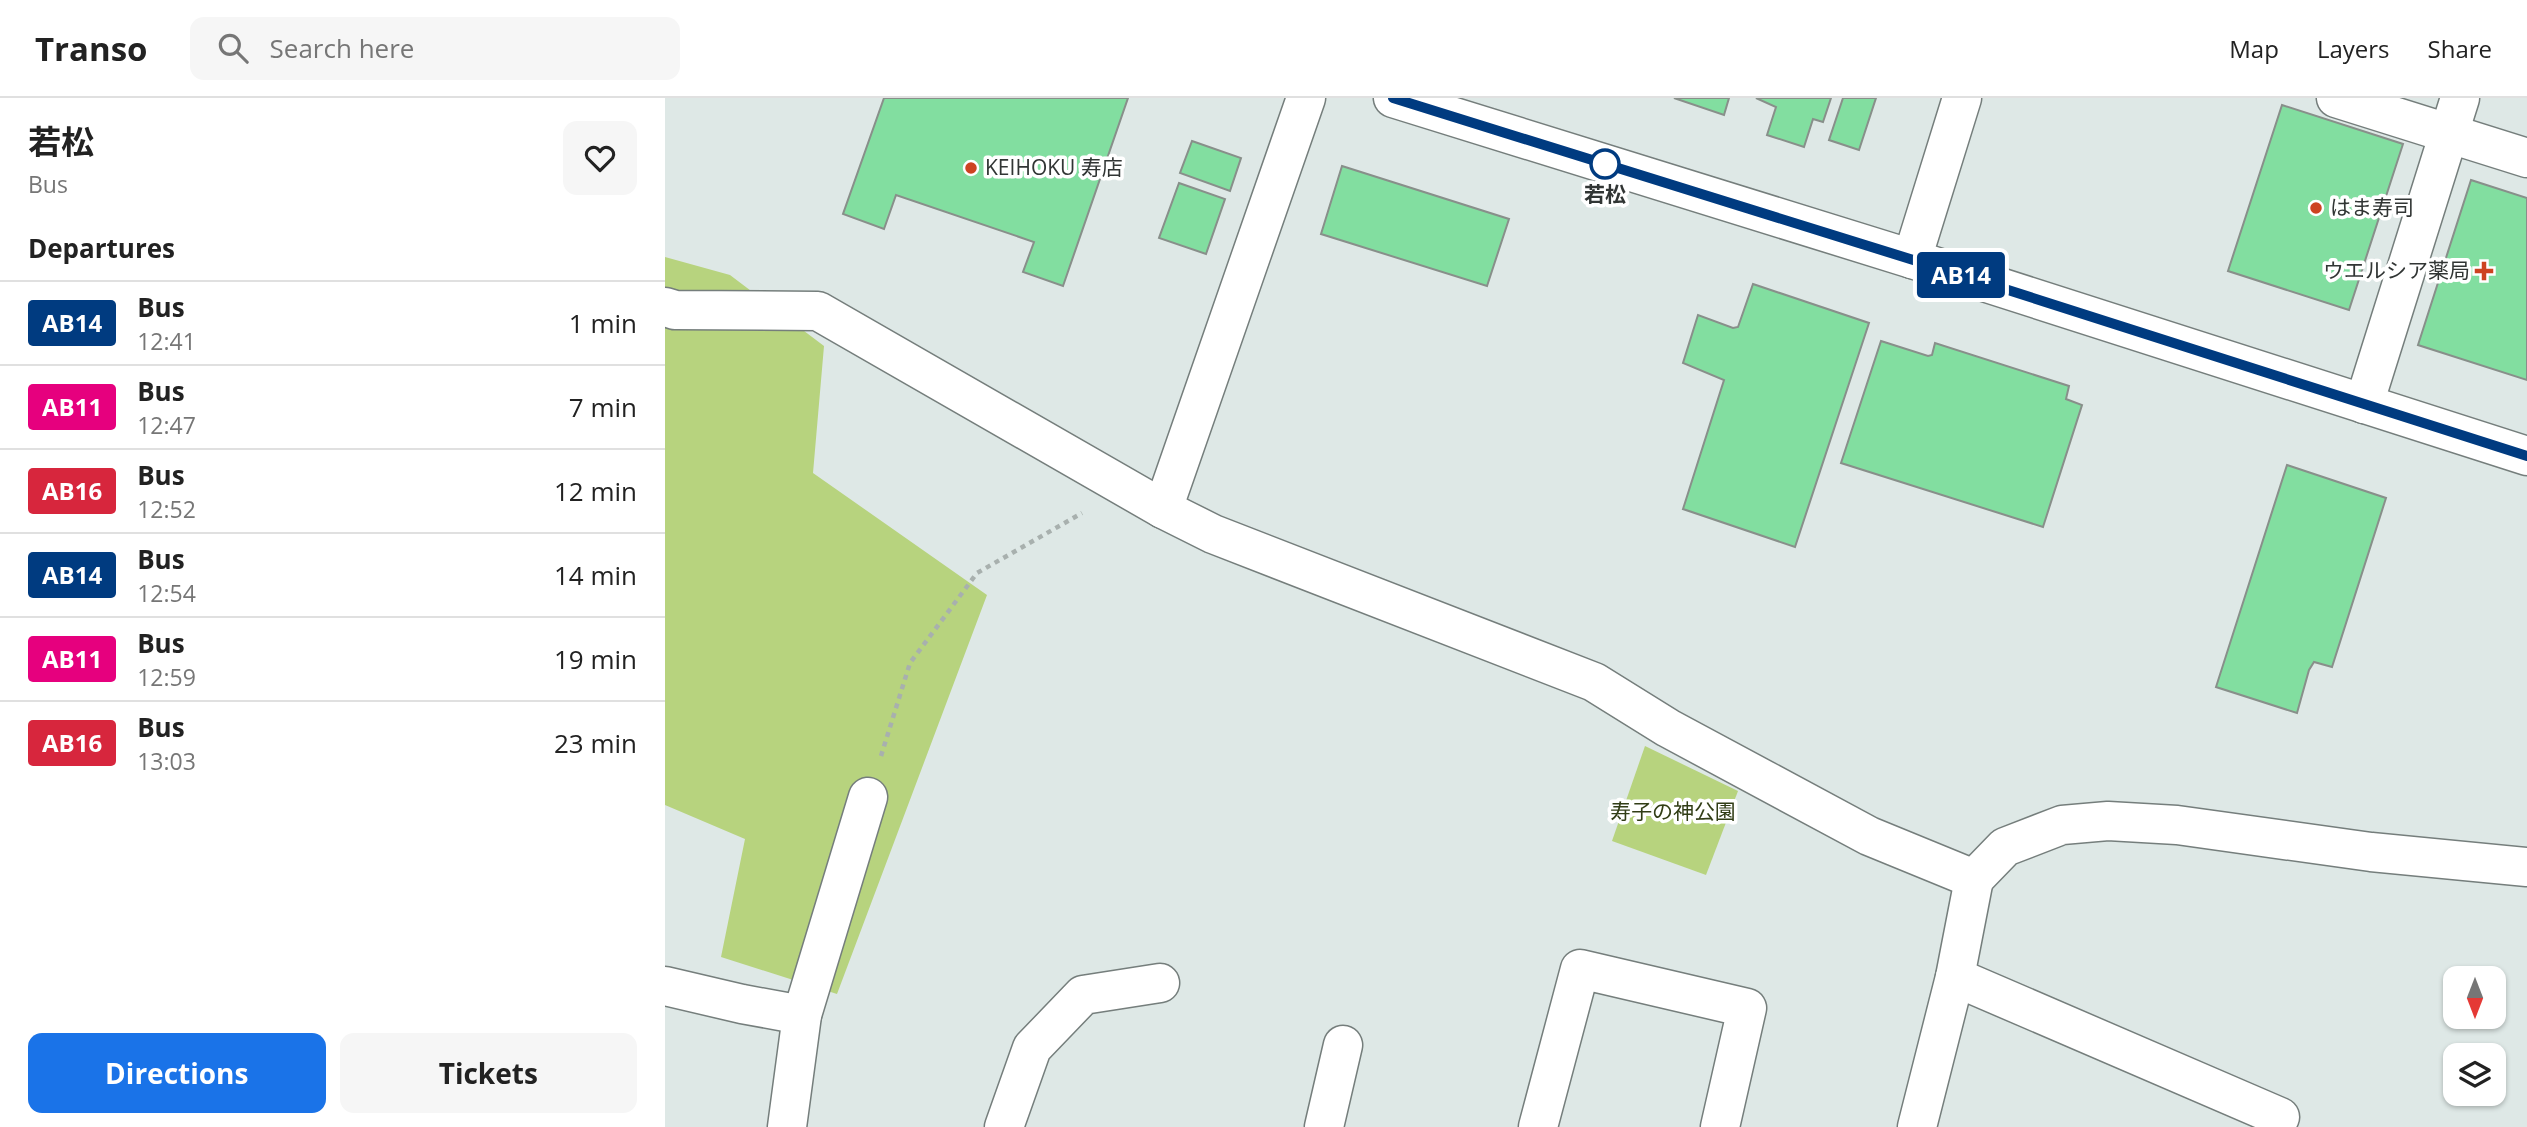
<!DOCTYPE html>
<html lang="en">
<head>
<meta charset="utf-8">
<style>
  :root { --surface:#fff; --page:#f6f6f6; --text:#222; --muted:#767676; --line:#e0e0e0; --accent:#1a73e8 }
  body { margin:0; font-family:"Open Sans","Noto Sans JP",sans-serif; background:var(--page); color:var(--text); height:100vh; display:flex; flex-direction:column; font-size:26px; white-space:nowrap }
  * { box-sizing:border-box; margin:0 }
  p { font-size:23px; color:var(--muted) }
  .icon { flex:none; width:38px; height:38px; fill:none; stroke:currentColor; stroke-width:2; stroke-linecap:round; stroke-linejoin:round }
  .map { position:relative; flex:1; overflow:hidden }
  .details { display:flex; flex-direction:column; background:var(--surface); width:665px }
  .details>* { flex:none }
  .badge { padding:0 14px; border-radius:5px; font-size:24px; line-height:46px }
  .needle { width:46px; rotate:180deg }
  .controls { position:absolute; left:1778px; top:868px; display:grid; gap:14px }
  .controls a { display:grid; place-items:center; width:63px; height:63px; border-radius:14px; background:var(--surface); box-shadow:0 2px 5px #0004; font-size:35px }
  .map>.badge { position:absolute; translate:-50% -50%; box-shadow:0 0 0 4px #fff }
  h2 { padding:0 28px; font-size:26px; line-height:63px }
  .round { display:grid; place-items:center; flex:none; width:74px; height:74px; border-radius:14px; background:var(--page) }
  .summary { display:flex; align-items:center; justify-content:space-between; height:119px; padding:0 28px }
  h1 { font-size:33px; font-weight:700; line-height:52px }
  .primary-button { display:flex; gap:14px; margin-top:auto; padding:14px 28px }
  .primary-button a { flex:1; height:80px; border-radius:14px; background:var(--accent); color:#fff; font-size:28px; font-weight:700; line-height:80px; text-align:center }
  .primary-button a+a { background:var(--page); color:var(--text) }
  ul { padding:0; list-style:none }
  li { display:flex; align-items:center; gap:21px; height:84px; padding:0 28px; border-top:2px solid var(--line) }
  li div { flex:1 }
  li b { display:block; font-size:26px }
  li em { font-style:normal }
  li .badge { min-width:77px; font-weight:700; text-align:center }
  header { display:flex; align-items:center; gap:42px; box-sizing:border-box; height:98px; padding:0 35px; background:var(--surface); border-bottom:2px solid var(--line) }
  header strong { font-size:33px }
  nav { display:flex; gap:38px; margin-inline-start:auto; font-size:24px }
  .search { width:490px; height:63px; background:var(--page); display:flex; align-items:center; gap:18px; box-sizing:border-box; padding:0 24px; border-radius:14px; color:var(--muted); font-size:26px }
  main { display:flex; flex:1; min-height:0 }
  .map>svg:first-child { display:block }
  .green { fill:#b7d37e }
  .building { fill:#82dea0; stroke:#888f8a; stroke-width:2 }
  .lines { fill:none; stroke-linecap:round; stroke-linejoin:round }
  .minor-casing { stroke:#757e7c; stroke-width:41 }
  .path { stroke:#a8b0ae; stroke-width:4.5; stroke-dasharray:5 5; stroke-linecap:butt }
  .minor { stroke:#fff; stroke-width:38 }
  .line-casing { stroke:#fff; stroke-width:16 }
  .line { stroke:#003b80; stroke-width:10 }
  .stop-dot { fill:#fff; stroke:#003b80; stroke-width:3.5 }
  .poi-dot { fill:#cd4321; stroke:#fff; stroke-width:2.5 }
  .labels { text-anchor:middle; stroke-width:7; stroke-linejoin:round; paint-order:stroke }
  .poi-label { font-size:21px; fill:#313534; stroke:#fff; text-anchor:start }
  .stop-label { font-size:21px; font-weight:bold; fill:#313534; stroke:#fff }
  .park-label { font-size:21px; fill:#313d16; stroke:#fff }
</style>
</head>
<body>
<header>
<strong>Transo</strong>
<div class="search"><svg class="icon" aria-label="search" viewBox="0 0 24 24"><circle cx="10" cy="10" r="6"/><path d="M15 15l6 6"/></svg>Search here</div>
<nav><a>Map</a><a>Layers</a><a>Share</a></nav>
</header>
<main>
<section class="details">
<div class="summary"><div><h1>若松</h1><p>Bus</p></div><a class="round"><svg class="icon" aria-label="heart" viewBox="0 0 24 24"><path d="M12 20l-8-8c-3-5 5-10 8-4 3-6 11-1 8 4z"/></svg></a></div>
<h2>Departures</h2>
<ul>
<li><span class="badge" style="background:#003b80;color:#fff">AB14</span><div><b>Bus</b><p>12:41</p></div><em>1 min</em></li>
<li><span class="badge" style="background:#e6007e;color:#fff">AB11</span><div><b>Bus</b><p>12:47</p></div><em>7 min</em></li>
<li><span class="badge" style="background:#d7263d;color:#fff">AB16</span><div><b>Bus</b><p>12:52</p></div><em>12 min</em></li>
<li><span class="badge" style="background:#003b80;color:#fff">AB14</span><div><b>Bus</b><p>12:54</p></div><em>14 min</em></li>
<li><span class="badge" style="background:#e6007e;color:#fff">AB11</span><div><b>Bus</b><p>12:59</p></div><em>19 min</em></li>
<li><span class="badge" style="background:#d7263d;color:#fff">AB16</span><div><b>Bus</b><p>13:03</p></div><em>23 min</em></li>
</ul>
<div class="primary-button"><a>Directions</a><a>Tickets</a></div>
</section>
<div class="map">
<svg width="1862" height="1029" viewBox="0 0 1862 1029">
  <rect width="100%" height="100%" fill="#dee8e6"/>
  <g class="green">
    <polygon points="0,159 65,177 159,248 148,375 322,497 172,896 56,859 80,741 0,707"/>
    <polygon points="980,648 1073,693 1041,777 947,743"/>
  </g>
  <g class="building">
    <polygon points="219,0 463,0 398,188 358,174 369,144 231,97 219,131 178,116"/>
    <polygon points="1009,0 1064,0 1059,17"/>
    <polygon points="1091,0 1166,0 1158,24 1148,21 1139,49 1102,37 1111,9"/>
    <polygon points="1178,0 1211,0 1194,52 1164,42"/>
    <polygon points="1617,7 1738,46 1684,212 1563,173"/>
    <polygon points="527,43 576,60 565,93 515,75"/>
    <polygon points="677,68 844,121 822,188 656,136"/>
    <polygon points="1806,82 1862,100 1862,282 1753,247"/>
    <polygon points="514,85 560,101 541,156 494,140"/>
    <polygon points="1088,186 1204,225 1130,449 1018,411 1059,282 1018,265 1033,217 1068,230 1073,229"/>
    <polygon points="1216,243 1263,258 1267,257 1270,245 1404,288 1401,301 1417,307 1378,429 1176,365"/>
    <polygon points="1622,367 1721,400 1667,569 1649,564 1644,572 1632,615 1551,589"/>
  </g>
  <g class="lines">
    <defs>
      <g id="minor">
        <polyline points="728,0 1247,161 1862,358"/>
        <polyline points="1671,0 1862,60"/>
        <polyline points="1247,161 1297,0"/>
        <polyline points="0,209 10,212 153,213 498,411 548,436 929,584 1003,630 1204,738 1309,781 1340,749 1397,727 1443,723 1512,727 1706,754 1862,769"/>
        <polyline points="1699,306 1795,0"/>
        <polyline points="498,411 641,0"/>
        <polyline points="1290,879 1615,1019 1610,1029"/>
        <polyline points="0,888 77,906 137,917"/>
        <polyline points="122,1029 137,917 203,699"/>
        <polyline points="339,1029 367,950 418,897 495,885"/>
        <polyline points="659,1029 678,947"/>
        <polyline points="873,1029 915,871 1082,910 1055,1029"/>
        <polyline points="1252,1029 1290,879 1309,781"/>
      </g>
    </defs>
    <use href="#minor" class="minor-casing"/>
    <polyline class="path" points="216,658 245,565 312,475 417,415"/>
    <use href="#minor" class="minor"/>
  </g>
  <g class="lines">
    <defs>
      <polyline id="line" points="728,0 1274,170 1862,358"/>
    </defs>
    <use href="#line" class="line-casing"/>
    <use href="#line" class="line"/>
  </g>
  <circle class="stop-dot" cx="940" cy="66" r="14"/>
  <g class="poi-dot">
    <circle cx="306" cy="70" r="7"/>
    <circle cx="1651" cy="110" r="7"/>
    <path d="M1815.5 162.5h7v7h7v7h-7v7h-7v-7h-7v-7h7z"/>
  </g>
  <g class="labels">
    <g class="poi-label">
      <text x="320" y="77">KEIHOKU 寿店</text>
      <text x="1665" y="117">はま寿司</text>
      <text x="1805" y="180" text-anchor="end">ウエルシア薬局</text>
    </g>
    <g class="stop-label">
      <text x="940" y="104">若松</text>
    </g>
    <g class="park-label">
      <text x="1008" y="721">寿子の神公園</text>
    </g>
  </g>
</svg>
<div class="controls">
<a><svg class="needle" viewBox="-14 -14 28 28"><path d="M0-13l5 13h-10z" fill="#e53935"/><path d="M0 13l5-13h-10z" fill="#767676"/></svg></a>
<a><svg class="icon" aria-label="layers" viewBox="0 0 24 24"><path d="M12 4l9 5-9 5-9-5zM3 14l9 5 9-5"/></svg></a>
</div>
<b class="badge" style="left:1296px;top:177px;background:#003b80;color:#fff">AB14</b>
</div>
</main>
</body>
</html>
